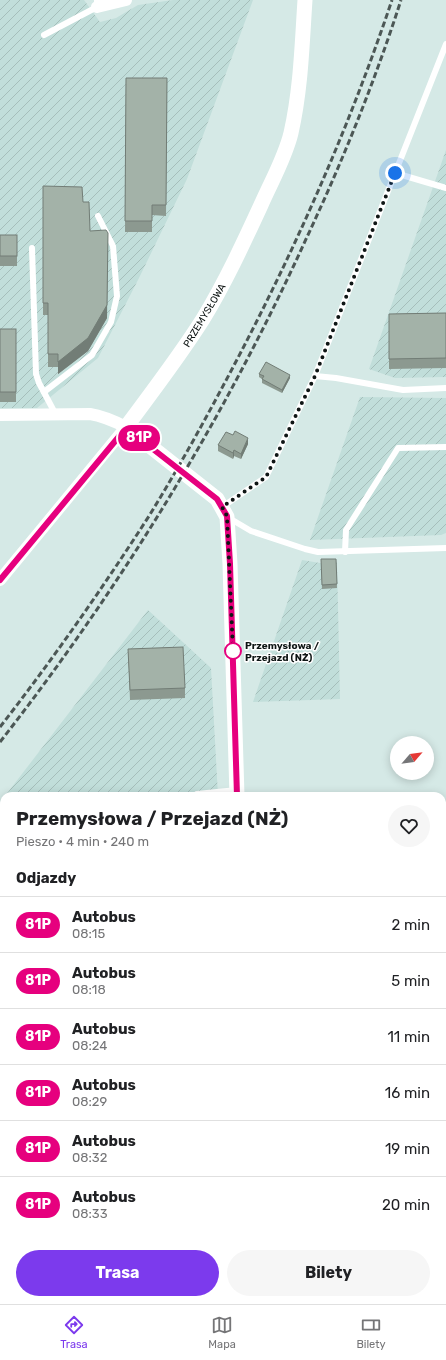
<!DOCTYPE html>
<html lang="pl">
<head>
<meta charset="utf-8">
<style>
  :root { --surface:#fff; --page:#f6f6f6; --text:#202124; --muted:#757577; --line:#e0e0e0; --accent:#7c3aed }
  body { margin:0; font-family:Rubik,sans-serif; background:var(--page); color:var(--text); height:100vh; display:flex; flex-direction:column; font-size:15px; white-space:nowrap }
  * { box-sizing:border-box; margin:0 }
  p { font-size:13px; color:var(--muted) }
  .icon { flex:none; width:22px; height:22px; fill:none; stroke:currentColor; stroke-width:2; stroke-linecap:round; stroke-linejoin:round }
  .map { position:relative; flex:1; overflow:hidden }
  .sheet { position:absolute; left:0px; top:792px; width:446px; height:512px; display:flex; flex-direction:column; background:var(--surface); border-radius:12px 12px 0 0; box-shadow:0 2px 10px #0003 }
  .sheet>* { flex:none }
  .badge { padding:0 8px; border-radius:13px; font-size:14px; line-height:26px }
  .needle { width:26px; rotate:62deg }
  .fabs { position:absolute; left:390px; top:736px; display:grid; gap:8px }
  .fabs a { display:grid; place-items:center; width:44px; height:44px; border-radius:50%; background:var(--surface); box-shadow:0 2px 10px #0003; font-size:20px }
  .you { position:absolute; width:20px; height:20px; margin:-10px; border:3px solid #fff; border-radius:50%; background:#1a73e8; box-shadow:0 0 0 6px #1a73e833 }
  .map>.badge { position:absolute; translate:-50% -50%; box-shadow:0 0 0 2px #fff }
  h2 { padding:0 16px; font-size:15px; line-height:36px }
  .round { display:grid; place-items:center; flex:none; width:42px; height:42px; border-radius:21px; background:var(--page) }
  .overview { display:flex; align-items:center; justify-content:space-between; height:68px; padding:0 16px }
  h1 { font-size:19px; font-weight:700; line-height:30px }
  .primary-button { display:flex; gap:8px; margin-top:auto; padding:8px 16px }
  .primary-button a { flex:1; height:46px; border-radius:24px; background:var(--accent); color:#fff; font-size:16px; font-weight:700; line-height:46px; text-align:center }
  .primary-button a+a { background:var(--page); color:var(--text) }
  ul { padding:0; list-style:none }
  li { display:flex; align-items:center; gap:12px; height:56px; padding:0 16px; border-top:1px solid var(--line) }
  li div { flex:1 }
  li b { display:block; font-size:15px }
  li em { font-style:normal }
  li .badge { min-width:44px; font-weight:700; text-align:center }
  .tab-bar { display:flex; justify-content:space-around; align-items:center; height:56px; border-top:1px solid var(--line); background:var(--surface); font-size:11px; color:var(--muted) }
  .tab-bar a { display:grid; justify-items:center; gap:2px }
  .tab-bar .selected { color:var(--accent) }
  .map>svg:first-child { display:block }
  .industrial { fill:url(#industrial-furrows) }
  .lines { fill:none; stroke-linecap:round; stroke-linejoin:round }
  .path { stroke:#889794; stroke-width:2.5; stroke-dasharray:2 3; stroke-linecap:butt }
  .service { stroke:#fff; stroke-width:6 }
  .minor { stroke:#fff; stroke-width:12 }
  .tertiary { stroke:#fff; stroke-width:15 }
  .rail { stroke:#4c5755; stroke-width:3; stroke-dasharray:6 3; stroke-linecap:butt }
  .wall { fill:#8c9990 }
  .shaded-wall { fill:#727d76 }
  .building { fill:#a3b2a8; stroke:#727d76 }
  .line-casing { stroke:#fff; stroke-width:9 }
  .line { stroke:#e6007e; stroke-width:6 }
  .walk { stroke:#0f1615; stroke-width:4; stroke-dasharray:0 7.2 }
  .stop-dot { fill:#fff; stroke:#e6007e; stroke-width:2 }
  .labels { text-anchor:middle; stroke-width:3; stroke-linejoin:round; paint-order:stroke }
  .street-label { font-size:10px; fill:#0f1615; stroke:#fff }
  .stop-label { font-size:10px; font-weight:bold; fill:#0f1615; stroke:#fff; text-anchor:start }
</style>
</head>
<body>
<div class="map">
<svg width="446" height="1304" viewBox="0 0 446 1304">
  <defs>
    <pattern id="industrial-furrows" width="10" height="10" patternUnits="userSpaceOnUse"><rect width="10" height="10" fill="#c1deda"/><path d="M-1 1l2-2M0 10L10 0M9 11l2-2" fill="none" stroke="#a5beba"/></pattern>
  </defs>
  <rect width="100%" height="100%" fill="#d5e9e6"/>
  <g class="industrial">
    <polygon points="0,0 84,0 100,22 116,18 138,5 173,0 253,0 187,179 139,278 98,358 37,408 0,408"/>
    <polygon points="446,150 446,377 395,378 369,369"/>
    <polygon points="360,397 446,398 446,533 441,535 310,540"/>
    <polygon points="302,560 320,563 337,562 340,699 253,702"/>
    <polygon points="148,610 211,668 218,796 5,796"/>
    <polygon points="4,797 4,1190 0,1190 0,802"/>
    <polygon points="442,827 446,827 446,1232 442,1231"/>
    <polygon points="215,1300 372,1300 371,1304 210,1304 210,1301"/>
  </g>
  <g class="lines">
    <g class="path">
      <polyline points="0,1210 4,1210"/>
      <polyline points="0,1252 4,1252"/>
      <polyline points="139,1300 139,1304"/>
    </g>
    <g class="service">
      <polyline points="44,35 97,7 97,0"/>
      <polyline points="395,173 446,188"/>
      <polyline points="32,248 36,374 39,383 56,415"/>
      <polyline points="315,376 336,378 403,390 446,388"/>
      <polyline points="44,392 92,355 111,322 117,296 113,246 98,216"/>
      <polyline points="222,507 266,477 315,376 446,44"/>
      <polyline points="229,518 251,531 305,549 318,552 446,548"/>
      <polyline points="345,552 346,530 398,448 446,447"/>
      <polyline points="197,794 237,790"/>
      <polyline points="0,920 4,920"/>
      <polyline points="442,997 446,997"/>
      <polyline points="0,1167 4,1167"/>
      <polyline points="200,1304 200,1300"/>
    </g>
    <g class="minor">
      <polyline points="97,7 126,0"/>
      <path d="M0 415 90 414C103 416 114 421 126 427L0 580"/>
    </g>
    <g class="tertiary">
      <path d="M237 796 230 564 227 517 217 499 126 427C152 392 179 357 203 319 225 283 243 244 261 205 271 182 285 158 291 133 301 89 302 44 305 0"/>
      <polyline points="442,1241 446,1241"/>
    </g>
    <g class="rail">
      <path d="M0 727C53 659 102 589 149 516 178 469 205 420 231 371 294 252 349 128 392 0"/>
      <path d="M0 742C122 586 225 417 307 237 343 160 375 81 401 0"/>
    </g>
  </g>
  <g class="wall">
    <polygon points="126,78 167,78 166,216 152,215 152,232 125,232"/>
    <polygon points="43,186 83,202 90,231 107,318 88,351 58,374 58,367 48,367 48,315 43,315"/>
    <rect x="0" y="235" width="17" height="31"/>
    <polygon points="446,313 446,368 389,369 389,314"/>
    <rect x="0" y="329" width="16" height="73"/>
    <polygon points="259,374 290,378 282,393 262,383 262,379 259,377"/>
    <polygon points="248,444 241,459 234,456 233,459 218,451 218,445"/>
    <polygon points="321,559 336,559 337,588 322,589"/>
    <polygon points="128,649 185,688 185,698 130,700"/>
    <polygon points="442,833 446,854 446,909 442,909"/>
    <rect x="0" y="943" width="4" height="198"/>
    <rect x="442" y="1006" width="4" height="23"/>
  </g>
  <g class="shaded-wall">
    <polygon points="108,233 107,318 88,351 58,374 58,362"/>
    <polygon points="290,375 290,378 282,393 282,390"/>
    <polygon points="248,438 248,444 241,459 241,454"/>
    <polygon points="234,450 234,456 233,459 233,453"/>
  </g>
  <g class="building">
    <polygon points="126,78 167,78 166,205 152,205 152,221 125,221"/>
    <polygon points="43,186 82,187 83,202 89,202 90,231 106,230 108,233 107,305 88,338 58,362 58,354 48,354 48,303 43,303"/>
    <rect x="0" y="235" width="17" height="21"/>
    <polygon points="446,313 446,358 389,359 389,314"/>
    <rect x="0" y="329" width="16" height="63"/>
    <polygon points="266,362 290,375 282,390 262,379 264,376 259,374"/>
    <polygon points="235,431 248,438 241,454 234,450 233,453 218,445 226,432 233,435"/>
    <polygon points="321,559 336,559 337,584 322,585"/>
    <polygon points="183,647 185,688 130,690 128,649"/>
    <polygon points="442,833 445,833 446,898 442,898"/>
    <rect x="0" y="943" width="4" height="188"/>
    <polygon points="442,1006 446,1006 446,1021 442,1022"/>
  </g>
  <g class="lines">
    <defs>
      <polyline id="line" points="0,580 126,428 217,499 227,516 230,564 237,796"/>
    </defs>
    <use href="#line" class="line-casing"/>
    <use href="#line" class="line"/>
    <polyline class="walk" points="233,651 227,516 222,507 266,477 315,376 395,173"/>
  </g>
  <circle class="stop-dot" cx="233" cy="651" r="8"/>
  <g class="labels">
    <g class="street-label">
      <text transform="translate(204 315) rotate(-59)" y="4">PRZEMYSŁOWA</text>
    </g>
    <g class="stop-label">
      <text x="245" y="649">Przemysłowa /<tspan x="245" dy="12">Przejazd (NŻ)</tspan></text>
    </g>
  </g>
</svg>
<div class="fabs">
<a><svg class="needle" viewBox="-14 -14 28 28"><path d="M0-13l5 13h-10z" fill="#e53935"/><path d="M0 13l5-13h-10z" fill="#757577"/></svg></a>
</div>
<div class="you" style="left:395px;top:173px"></div>
<b class="badge" style="left:139px;top:438px;background:#e6007e;color:#fff">81P</b>
<section class="sheet">
<div class="overview"><div><h1>Przemysłowa / Przejazd (NŻ)</h1><p>Pieszo · 4 min · 240 m</p></div><a class="round"><svg class="icon" aria-label="heart" viewBox="0 0 24 24"><path d="M12 20l-8-8c-3-5 5-10 8-4 3-6 11-1 8 4z"/></svg></a></div>
<h2>Odjazdy</h2>
<ul>
<li><span class="badge" style="background:#e6007e;color:#fff">81P</span><div><b>Autobus</b><p>08:15</p></div><em>2 min</em></li>
<li><span class="badge" style="background:#e6007e;color:#fff">81P</span><div><b>Autobus</b><p>08:18</p></div><em>5 min</em></li>
<li><span class="badge" style="background:#e6007e;color:#fff">81P</span><div><b>Autobus</b><p>08:24</p></div><em>11 min</em></li>
<li><span class="badge" style="background:#e6007e;color:#fff">81P</span><div><b>Autobus</b><p>08:29</p></div><em>16 min</em></li>
<li><span class="badge" style="background:#e6007e;color:#fff">81P</span><div><b>Autobus</b><p>08:32</p></div><em>19 min</em></li>
<li><span class="badge" style="background:#e6007e;color:#fff">81P</span><div><b>Autobus</b><p>08:33</p></div><em>20 min</em></li>
</ul>
<div class="primary-button"><a>Trasa</a><a>Bilety</a></div>
</section>
</div>
<nav class="tab-bar">
<a class="selected"><svg class="icon" aria-label="directions" viewBox="0 0 24 24"><path d="M12 3l9 9-9 9-9-9zM9 14v-3h6M13 9l2 2-2 2"/></svg>Trasa</a>
<a><svg class="icon" aria-label="map" viewBox="0 0 24 24"><path d="M3 6l6-2 6 2 6-2v14l-6 2-6-2-6 2zM9 4v14M15 6v14"/></svg>Mapa</a>
<a><svg class="icon" aria-label="tickets" viewBox="0 0 24 24"><path d="M3 7h18v10H3zM15 7v10"/></svg>Bilety</a>
</nav>
</body>
</html>
